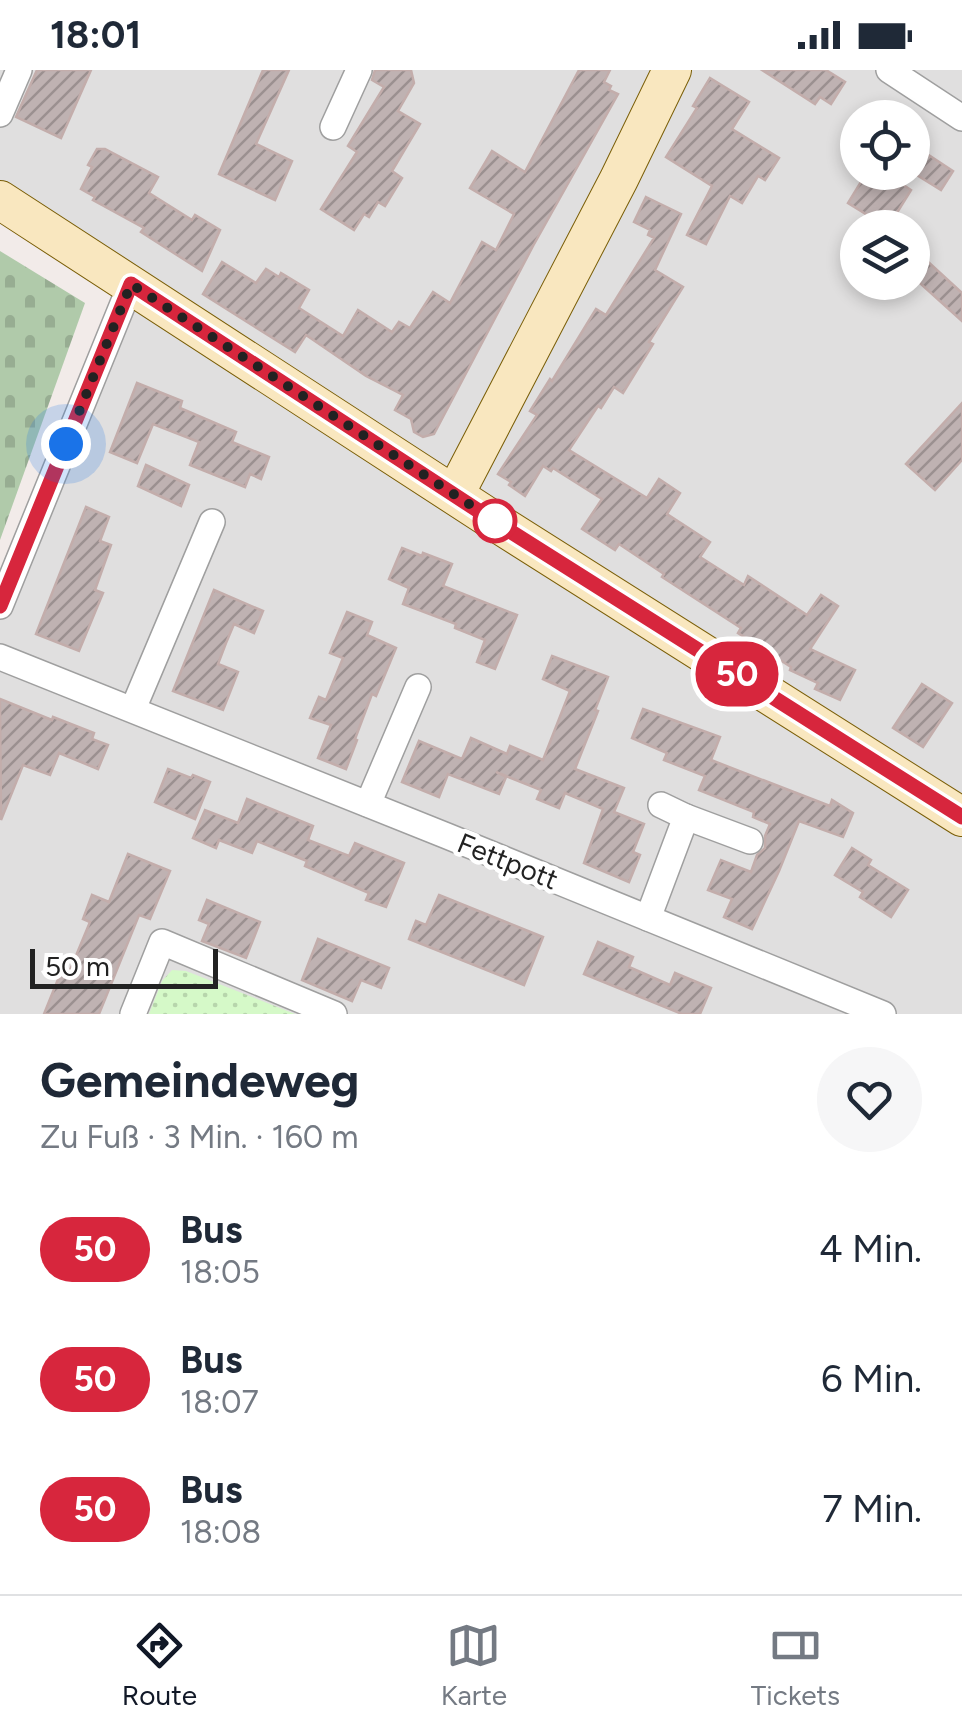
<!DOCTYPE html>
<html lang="de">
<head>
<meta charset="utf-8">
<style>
  :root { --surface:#fff; --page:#f6f6f7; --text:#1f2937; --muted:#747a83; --line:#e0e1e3; --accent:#111827 }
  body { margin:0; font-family:Figtree,sans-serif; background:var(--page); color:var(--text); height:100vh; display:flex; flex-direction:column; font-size:38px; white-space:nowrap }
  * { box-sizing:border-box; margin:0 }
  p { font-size:32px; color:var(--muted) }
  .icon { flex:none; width:55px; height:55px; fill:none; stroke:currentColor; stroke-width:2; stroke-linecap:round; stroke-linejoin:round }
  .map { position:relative; height:944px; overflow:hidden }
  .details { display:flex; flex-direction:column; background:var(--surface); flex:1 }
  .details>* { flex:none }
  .badge { padding:0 20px; border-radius:32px; font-size:35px; line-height:65px }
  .controls { position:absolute; left:840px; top:30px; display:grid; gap:20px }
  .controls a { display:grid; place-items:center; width:90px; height:90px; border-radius:50%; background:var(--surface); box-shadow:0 5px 15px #0003; font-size:50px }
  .scale { position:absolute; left:30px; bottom:25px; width:188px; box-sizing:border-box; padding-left:10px; border:5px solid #222; border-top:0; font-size:28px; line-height:35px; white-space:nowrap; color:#222; -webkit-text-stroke:8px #fff; paint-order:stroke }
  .you { position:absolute; width:50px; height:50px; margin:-25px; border:8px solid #fff; border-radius:50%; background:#1a73e8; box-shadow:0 0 0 15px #1a73e833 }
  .map>.badge { position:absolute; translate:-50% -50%; box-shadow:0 0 0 5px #fff }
  .round { display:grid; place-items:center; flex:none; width:105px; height:105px; border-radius:52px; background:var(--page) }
  .head { display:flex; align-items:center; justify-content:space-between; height:170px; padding:0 40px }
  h1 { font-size:48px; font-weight:700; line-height:75px }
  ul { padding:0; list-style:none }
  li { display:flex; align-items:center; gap:30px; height:130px; padding:0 40px }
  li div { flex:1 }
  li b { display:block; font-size:38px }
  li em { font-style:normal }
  li .badge { min-width:110px; font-weight:700; text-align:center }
  .status { display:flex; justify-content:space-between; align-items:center; height:70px; padding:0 50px; background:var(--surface); direction:ltr }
  .status svg { height:28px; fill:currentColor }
  .dock { display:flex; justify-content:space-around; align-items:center; height:140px; border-top:2px solid var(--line); background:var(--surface); font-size:28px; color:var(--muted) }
  .dock a { display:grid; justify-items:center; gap:5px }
  .dock .selected { color:var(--accent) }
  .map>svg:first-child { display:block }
  .residential { fill:#e0dfdf; fill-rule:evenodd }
  .cemetery { fill:url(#cemetery-stones) }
  .park { fill:url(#park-dots) }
  .building { fill:url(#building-hatch); stroke:#c3adab; stroke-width:2.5 }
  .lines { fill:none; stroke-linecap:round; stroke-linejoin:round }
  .street-casing { stroke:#9f9f9f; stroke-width:28 }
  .secondary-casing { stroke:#7a5e07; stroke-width:40 }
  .street { stroke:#fff; stroke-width:25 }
  .secondary { stroke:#f9e7bf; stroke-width:38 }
  .line-casing { stroke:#fff; stroke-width:22 }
  .line { stroke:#d7263d; stroke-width:15 }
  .walk { stroke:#222; stroke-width:10; stroke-dasharray:0 18 }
  .stop-dot { fill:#fff; stroke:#d7263d; stroke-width:5 }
  .labels { text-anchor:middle; stroke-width:9; stroke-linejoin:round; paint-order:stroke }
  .street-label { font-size:28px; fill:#222; stroke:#fff }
</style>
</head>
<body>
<div class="status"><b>18:01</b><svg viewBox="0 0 49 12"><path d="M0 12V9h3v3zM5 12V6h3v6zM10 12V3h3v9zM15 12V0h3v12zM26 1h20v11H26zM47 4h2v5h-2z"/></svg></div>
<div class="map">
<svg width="962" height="944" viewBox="0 0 962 944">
  <defs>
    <pattern id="cemetery-stones" width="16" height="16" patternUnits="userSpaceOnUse" patternTransform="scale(2.5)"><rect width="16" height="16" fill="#b0caaa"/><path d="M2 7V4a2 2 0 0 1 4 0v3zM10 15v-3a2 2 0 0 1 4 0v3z" fill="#97ad92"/></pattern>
    <pattern id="park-dots" width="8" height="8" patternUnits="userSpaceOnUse" patternTransform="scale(2.5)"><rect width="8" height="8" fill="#d5f9c8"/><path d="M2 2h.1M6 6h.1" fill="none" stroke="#b7d5ac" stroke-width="1.8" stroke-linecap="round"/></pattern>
    <pattern id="building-hatch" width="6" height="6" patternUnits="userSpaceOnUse" patternTransform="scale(2.5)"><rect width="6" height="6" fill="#bfb2b2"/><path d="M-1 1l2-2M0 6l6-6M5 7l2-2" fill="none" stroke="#9b9090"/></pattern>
  </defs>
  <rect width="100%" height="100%" fill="#f2ebe9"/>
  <path class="residential" d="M0 0H962V944H0V536L131 214 0 120ZM858 48H912V102H858ZM858 158H912V212H858Z"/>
  <polygon class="cemetery" points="0,181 85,233 0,470"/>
  <polygon class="park" points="172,900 186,901 295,944 149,944 162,911"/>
  <g class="building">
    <polygon points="37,0 91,0 61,68 16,47"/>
    <polygon points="263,0 289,0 256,74 292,91 275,130 219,104"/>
    <polygon points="375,0 411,0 414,13 398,41 420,54 392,101 402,108 385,136 378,132 369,147 364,144 354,160 321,139 357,82 348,76 384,17 372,10"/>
    <polygon points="579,0 610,0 604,12 611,16 609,20 618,24 533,176 434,364 423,367 414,362 411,349 395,340 403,325 366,306 306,265 295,282 203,224 222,192 256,213 266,199 279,207 281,203 309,220 299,238 343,266 358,240 392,262 399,252 410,258 433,222 450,233 482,172 496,180 514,144 470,118 492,81 525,102"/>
    <polygon points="762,0 826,0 845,12 831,34 820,27 815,34"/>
    <polygon points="710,8 749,32 732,59 779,88 765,110 758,106 742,133 730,126 706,174 687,165 712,116 666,87 697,38 693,36"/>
    <polygon points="912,74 953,101 941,120 912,102"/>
    <polygon points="97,79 105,79 158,107 149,123 192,150 195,145 220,160 202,201 141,162 144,158 93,130 95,127 81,119 92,97 88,95"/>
    <polygon points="867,102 884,102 911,120 890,154 882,154 848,133"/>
    <polygon points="646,127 681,144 655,200 683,217 649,272 653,274 623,323 614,317 601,338 598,336 569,380 647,428 659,409 680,423 667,444 710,472 700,487 744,515 748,506 807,545 821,525 838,536 810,579 855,600 840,630 815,619 818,613 790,600 791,597 738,563 741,558 662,507 664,504 619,474 615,480 582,459 602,429 553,398 551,401 543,396 525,426 509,415 511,412 498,404 537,345 530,341 550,309 552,311 596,239 606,245 654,168 648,165 650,160 634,152"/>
    <polygon points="912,177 962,223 962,251 912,206"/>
    <polygon points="137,313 182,331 180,338 236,362 232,372 269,387 261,409 250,404 245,417 190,395 199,372 153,354 137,393 110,382"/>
    <polygon points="962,333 962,390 935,420 906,394"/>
    <polygon points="146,395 189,415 181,436 138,416"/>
    <polygon points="86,437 109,447 100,471 111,475 95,520 103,523 79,581 36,564"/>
    <polygon points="402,478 422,486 423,483 452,494 443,516 517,545 495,599 477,592 485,570 455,558 456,554 403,534 409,518 389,509"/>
    <polygon points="214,520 263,541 254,563 234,554 226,573 218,594 238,602 223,640 173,621"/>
    <polygon points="347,542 372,552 367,565 396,578 376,626 372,624 355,669 357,670 346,699 318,688 331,655 310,648 319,627 326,630 343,588 330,583"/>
    <polygon points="552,586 608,607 595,640 598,641 575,699 624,718 614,742 644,754 633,782 640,785 629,812 584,793 603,739 565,723 559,738 537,729 541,720 496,702 506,707 499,724 448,704 439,727 402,712 419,671 462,689 471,668 507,684 510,676 543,690 570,621 543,609"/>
    <polygon points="922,614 952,633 923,677 893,658"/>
    <polygon points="0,629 52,650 53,647 94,663 92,669 108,675 98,699 59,683 50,705 23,695 1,750"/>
    <polygon points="643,639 720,667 711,690 830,736 832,730 853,743 843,767 799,751 779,801 752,859 724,847 732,829 708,820 721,790 751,802 757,785 765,778 765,766 770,754 753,747 754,742 699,720 705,706 664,690 667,683 632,668"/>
    <polygon points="168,699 191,708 193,705 210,712 195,749 155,732"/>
    <polygon points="247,729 313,756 308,770 349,786 355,773 404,793 386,837 366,830 369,823 305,796 307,791 257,771 252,783 219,770 216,778 193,768 205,740 238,753"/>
    <polygon points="852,778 871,790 868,795 908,820 891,847 860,827 863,822 835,805"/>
    <polygon points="128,784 170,801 150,849 139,845 99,944 44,944 61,902 68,905 90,852 83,849 92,825 109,832"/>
    <polygon points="439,825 543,867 524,915 409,869 416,851 426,855"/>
    <polygon points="207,830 260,852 246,888 202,871 209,854 199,850"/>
    <polygon points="318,869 389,898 381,918 361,910 352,931 302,910"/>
    <polygon points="598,872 633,887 629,897 670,915 675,903 711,918 700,944 682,944 584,904"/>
  </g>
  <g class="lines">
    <defs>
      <g id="street">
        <polyline points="889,0 962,48"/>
        <polyline points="0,44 19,0"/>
        <polyline points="333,57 359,0"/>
        <polyline points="0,536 131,214"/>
        <polyline points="0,587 447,766 883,944"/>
        <polyline points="133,639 212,452"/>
        <polyline points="368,734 418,617"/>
        <polyline points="661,735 686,747"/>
        <polyline points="648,848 686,747 750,771"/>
        <polyline points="133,944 162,872 334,944"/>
      </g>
      <g id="secondary">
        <polyline points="0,130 491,449 962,747"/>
        <polyline points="455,424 619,109 672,0"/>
      </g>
    </defs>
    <use href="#street" class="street-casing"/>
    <use href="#secondary" class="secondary-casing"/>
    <use href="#street" class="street"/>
    <use href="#secondary" class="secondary"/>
  </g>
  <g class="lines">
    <defs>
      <polyline id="line" points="0,536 131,214 491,449 962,747"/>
    </defs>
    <use href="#line" class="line-casing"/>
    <use href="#line" class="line"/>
    <polyline class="walk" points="66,374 131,214 495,451"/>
  </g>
  <circle class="stop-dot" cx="495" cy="451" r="20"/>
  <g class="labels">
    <g class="street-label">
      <text transform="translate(508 791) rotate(22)" y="10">Fettpott</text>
    </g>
  </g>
</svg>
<div class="controls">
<a><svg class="icon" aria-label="locate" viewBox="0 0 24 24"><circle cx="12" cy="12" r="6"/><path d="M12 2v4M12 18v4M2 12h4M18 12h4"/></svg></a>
<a><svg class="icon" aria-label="layers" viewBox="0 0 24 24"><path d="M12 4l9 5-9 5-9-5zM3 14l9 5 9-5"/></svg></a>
</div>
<div class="scale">50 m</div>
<div class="you" style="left:66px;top:374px"></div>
<b class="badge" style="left:737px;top:604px;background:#d7263d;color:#fff">50</b>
</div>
<section class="details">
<div class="head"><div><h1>Gemeindeweg</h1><p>Zu Fuß · 3 Min. · 160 m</p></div><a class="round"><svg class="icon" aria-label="heart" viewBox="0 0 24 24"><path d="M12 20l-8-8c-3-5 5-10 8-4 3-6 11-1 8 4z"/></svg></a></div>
<ul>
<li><span class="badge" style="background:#d7263d;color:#fff">50</span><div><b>Bus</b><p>18:05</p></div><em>4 Min.</em></li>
<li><span class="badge" style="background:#d7263d;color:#fff">50</span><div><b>Bus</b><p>18:07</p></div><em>6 Min.</em></li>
<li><span class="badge" style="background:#d7263d;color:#fff">50</span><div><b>Bus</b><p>18:08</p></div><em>7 Min.</em></li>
</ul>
</section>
<nav class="dock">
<a class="selected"><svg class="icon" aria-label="directions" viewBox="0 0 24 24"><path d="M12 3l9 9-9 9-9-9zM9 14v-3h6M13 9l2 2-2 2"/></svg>Route</a>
<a><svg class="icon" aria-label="map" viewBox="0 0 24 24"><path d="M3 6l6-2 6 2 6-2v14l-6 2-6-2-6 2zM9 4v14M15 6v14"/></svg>Karte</a>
<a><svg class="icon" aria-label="tickets" viewBox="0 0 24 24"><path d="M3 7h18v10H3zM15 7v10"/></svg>Tickets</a>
</nav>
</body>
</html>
